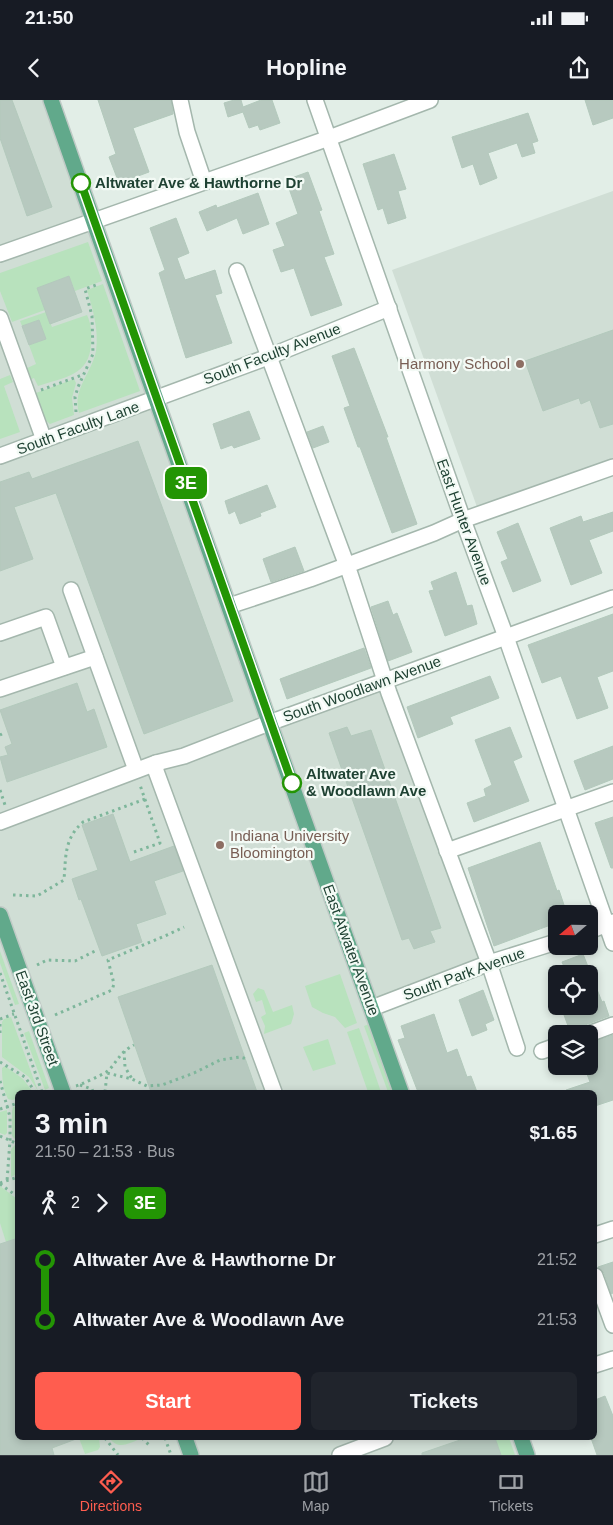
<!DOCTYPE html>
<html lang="en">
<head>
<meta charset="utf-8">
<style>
  :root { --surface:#171b24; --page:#20242c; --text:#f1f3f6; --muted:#9ea1a6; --line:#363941; --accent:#ff5d4f }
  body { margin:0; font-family:Helvetica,sans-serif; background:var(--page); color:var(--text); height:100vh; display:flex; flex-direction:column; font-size:19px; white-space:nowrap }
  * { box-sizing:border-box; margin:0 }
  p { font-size:16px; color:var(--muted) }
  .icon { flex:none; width:28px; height:28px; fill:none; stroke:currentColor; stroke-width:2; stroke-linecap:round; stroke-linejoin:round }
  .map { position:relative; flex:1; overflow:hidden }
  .side { position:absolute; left:15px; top:990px; width:582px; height:350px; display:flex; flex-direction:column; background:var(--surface); border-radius:8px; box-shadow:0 2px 8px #0003 }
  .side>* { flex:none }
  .badge { padding:0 10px; border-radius:8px; font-size:18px; line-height:32px }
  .needle { width:32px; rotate:250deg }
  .buttons { position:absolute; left:548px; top:805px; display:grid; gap:10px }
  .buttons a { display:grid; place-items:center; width:50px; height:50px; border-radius:8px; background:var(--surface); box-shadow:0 2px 8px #0003; font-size:25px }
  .map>.badge { position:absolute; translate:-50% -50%; box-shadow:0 0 0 2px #fff }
  .legs { display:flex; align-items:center; gap:8px; height:55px; padding:0 20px; font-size:16px }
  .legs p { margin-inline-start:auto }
  .overview { display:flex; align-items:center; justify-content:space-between; height:85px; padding:0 20px }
  h1 { font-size:28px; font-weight:700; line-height:38px }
  .primary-button { display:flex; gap:10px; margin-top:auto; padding:10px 20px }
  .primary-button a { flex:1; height:58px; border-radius:8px; background:var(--accent); color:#fff; font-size:20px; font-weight:700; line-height:58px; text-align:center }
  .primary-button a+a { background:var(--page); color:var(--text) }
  ul { padding:0 20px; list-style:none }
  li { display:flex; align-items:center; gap:18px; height:60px; font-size:19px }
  li i { display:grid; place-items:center; width:8px; height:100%; margin:0 6px; background:currentColor }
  li i::after { content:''; width:12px; height:12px; margin:-6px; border:4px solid; border-radius:50%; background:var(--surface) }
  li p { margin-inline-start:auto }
  li:first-child i { background:linear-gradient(#0000 50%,currentColor 0) }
  li:last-child i { background:linear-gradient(currentColor 50%,#0000 0) }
  .status { display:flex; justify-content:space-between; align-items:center; height:35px; padding:0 25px; background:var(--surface); direction:ltr }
  .status svg { height:14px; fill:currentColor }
  header { display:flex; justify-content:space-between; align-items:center; height:65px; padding:0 20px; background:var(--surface); font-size:22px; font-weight:700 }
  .menu { display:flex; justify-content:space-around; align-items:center; height:70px; border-top:1px solid var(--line); background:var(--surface); font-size:14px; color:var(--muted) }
  .menu a { display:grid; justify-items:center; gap:2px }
  .menu .selected { color:var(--accent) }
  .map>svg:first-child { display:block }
  .built { fill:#d0ded5 }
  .green { fill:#b8e2bd }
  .building { fill:#b7c9bf; stroke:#b3c9bc }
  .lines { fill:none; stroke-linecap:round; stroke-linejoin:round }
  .minor-casing { stroke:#a4b7ad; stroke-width:18 }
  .major-casing { stroke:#c0cac6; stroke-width:18 }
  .path { stroke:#7eb69b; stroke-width:3; stroke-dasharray:2.5 4; stroke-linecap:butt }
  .minor { stroke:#fff; stroke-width:15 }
  .major { stroke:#61a98b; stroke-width:15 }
  .line-1-casing { stroke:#fff; stroke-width:11 }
  .line-1 { stroke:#239504; stroke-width:8 }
  .stop-1-dot { fill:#fff; stroke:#239504; stroke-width:2.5 }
  .education-dot { fill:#8d6e63; stroke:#f3faf5; stroke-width:2 }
  .labels { text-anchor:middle; stroke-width:4.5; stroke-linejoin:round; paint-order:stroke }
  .stop-label { font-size:15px; font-weight:bold; fill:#1f4233; stroke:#f3faf5; text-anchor:start }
  .street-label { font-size:15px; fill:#1f4233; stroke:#f3faf5 }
  .education-label { font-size:15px; fill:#785e54; stroke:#f3faf5; text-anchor:end }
</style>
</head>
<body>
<div class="status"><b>21:50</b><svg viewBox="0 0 49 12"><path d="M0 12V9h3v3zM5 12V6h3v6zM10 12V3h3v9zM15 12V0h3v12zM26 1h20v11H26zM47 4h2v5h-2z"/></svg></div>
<header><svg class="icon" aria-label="back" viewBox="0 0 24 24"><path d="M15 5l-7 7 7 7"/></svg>Hopline<svg class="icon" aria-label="share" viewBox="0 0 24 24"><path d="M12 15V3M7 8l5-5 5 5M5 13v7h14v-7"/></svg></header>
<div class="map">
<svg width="613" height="1355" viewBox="0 0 613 1355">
  <rect width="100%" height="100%" fill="#e2eee7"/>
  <g class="built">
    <polygon points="0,0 45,0 266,631 384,588 482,859 362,903 393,992 18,992 18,1338 513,1338 519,1355 0,1355"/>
    <polygon points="613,91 613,359 477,407 392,170"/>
  </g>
  <g class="green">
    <polygon points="88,142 102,181 75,191 69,176 38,188 45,210 12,222 0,191 0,173"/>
    <path d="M103 184 140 291 79 313C72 289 92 273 96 251 99 230 93 210 87 190Z"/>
    <path d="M46 212 52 227 87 215C91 223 92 234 91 243 90 276 64 277 38 286L34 278 29 280 25 269 36 264 29 245 46 239 39 220 22 226 20 221Z"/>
    <polygon points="10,275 13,282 4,286 20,332 0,339 0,279"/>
    <path d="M74 279 76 283 72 298 74 315 50 324C41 318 37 303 36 293Z"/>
    <polygon points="0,851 19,904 15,905 0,863"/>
    <polygon points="340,874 357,923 345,928 335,917 323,913 312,907 305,886"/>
    <polygon points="258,888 264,890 273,912 292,905 294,914 291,924 264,934 265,926 261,917 266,914 262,900 256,902 253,894"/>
    <polygon points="11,917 38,991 29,977 2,957 2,922 4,919"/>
    <polygon points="369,924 393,992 388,992 364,926"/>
    <polygon points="359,928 381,992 368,992 347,932"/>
    <polygon points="29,931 49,988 45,990 24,933"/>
    <polygon points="328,939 336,964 313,971 303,947"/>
    <path d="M5 966 23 979 33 992H18L17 999 12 1000 8 999C3 989 2 979 2 968Z"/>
    <polygon points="17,1006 18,1006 17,1041 12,1036 12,1011 13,1007"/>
    <polygon points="7,1010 7,1033 5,1035 0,1033 0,1012"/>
    <polygon points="15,1045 17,1046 17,1074 11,1077 11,1049"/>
    <polygon points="0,1086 17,1099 17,1138 6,1142 0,1123"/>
    <polygon points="79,1338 99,1338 100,1347 98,1350 85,1354"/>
    <path d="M109 1338H139L140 1339C127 1344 119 1350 109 1338Z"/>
    <polygon points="495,1338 509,1338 515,1355 501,1355"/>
  </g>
  <g class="building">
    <polygon points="0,0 12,0 52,107 27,116 0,38"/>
    <polygon points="98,0 171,0 173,14 133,28 149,72 119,83 109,57 116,54"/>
    <polygon points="234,0 241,0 243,7 261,0 272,0 280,23 260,30 258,25 249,28 243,12 228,17 224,3"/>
    <polygon points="585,0 613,0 613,18 593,25"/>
    <polygon points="528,13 538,41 532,43 535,53 522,57 517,43 488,53 497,78 480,85 473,64 462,68 452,37"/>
    <polygon points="394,54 406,89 398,91 406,118 388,124 383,108 378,110 363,64"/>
    <polygon points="308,72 322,110 319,111 334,154 324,157 342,205 311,216 294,168 281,172 273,150 285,146 276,123 298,114 286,80"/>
    <polygon points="258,93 269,124 243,134 237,118 207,131 199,112 216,105 217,108"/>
    <polygon points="176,118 189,153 177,158 185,180 215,170 222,193 215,195 232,243 186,258 159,173 165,170 150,128"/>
    <polygon points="69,176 82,212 50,224 37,188"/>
    <polygon points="39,220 46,239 29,245 22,226"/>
    <polygon points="613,230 613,324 600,328 590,300 581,304 579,298 543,311 525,261"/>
    <polygon points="354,248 388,337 386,337 417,424 392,433 360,347 358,347 344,308 350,306 332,256"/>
    <polygon points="249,311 260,339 234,348 232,345 221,349 213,324"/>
    <polygon points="323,326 329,342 313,348 307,332"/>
    <polygon points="138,341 233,601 144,634 56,393 14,407 33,459 0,471 0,382 29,372 32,379"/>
    <polygon points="267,385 276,407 260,413 261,416 240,424 235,411 229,414 225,401"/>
    <polygon points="613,412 613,431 589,440 602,473 571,485 550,428 581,416 583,422"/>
    <polygon points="518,423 541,481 513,492 501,462 508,459 497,432"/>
    <polygon points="295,447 304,471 271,482 263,459"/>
    <polygon points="456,472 467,506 472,505 477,524 445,536 429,491 434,490 431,482"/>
    <polygon points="388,501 393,515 397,513 412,552 388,561 371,507"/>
    <polygon points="613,514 613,571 597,577 608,608 577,619 561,576 542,583 528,545"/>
    <polygon points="364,548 371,568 287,599 280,579"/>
    <polygon points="490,576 499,598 450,617 453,624 418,638 407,607"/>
    <polygon points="77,583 87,612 94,609 107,647 7,682 0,657 8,655 5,647 12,644 0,610"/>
    <polygon points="347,627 351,636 371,630 441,828 430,831 435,842 414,849 409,838 402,840 329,633"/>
    <polygon points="510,627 522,657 513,661 529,701 474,722 467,703 486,696 484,689 492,685 475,640"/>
    <polygon points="613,646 613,679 585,690 574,661"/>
    <polygon points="113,714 130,762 174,746 183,771 154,781 166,814 136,824 142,842 102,856 81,799 79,800 72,779 98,770 82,725"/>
    <polygon points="613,717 613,768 611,768 595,723"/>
    <polygon points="540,742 557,791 559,790 567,814 556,814 556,823 494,846 468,768"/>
    <polygon points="583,854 602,902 604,901 609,916 585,925 582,928 580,934 571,934 564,915 589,907 589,874 567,874 562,862"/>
    <polygon points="212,865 257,992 151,992 118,897"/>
    <polygon points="483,890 494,920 485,924 487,930 472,936 459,900"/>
    <polygon points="434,914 447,953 457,949 467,977 471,976 477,992 418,992 398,940 405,938 401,926"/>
    <polygon points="613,935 613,1000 595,1006 595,992 566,992 566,990 590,982 584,966 589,966 589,943"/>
    <polygon points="18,1138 18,1338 76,1338 76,1339 52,1348 54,1355 0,1355 0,1144"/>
    <polygon points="613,1162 613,1193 611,1194 604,1173 598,1167"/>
    <polygon points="605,1296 613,1316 613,1355 597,1355 591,1338 595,1338 595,1300"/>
    <polygon points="466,1338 495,1338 501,1355 422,1355 422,1353"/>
  </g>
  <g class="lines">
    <defs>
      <g id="minor">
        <polyline points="180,0 187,32 204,82"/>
        <polyline points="315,0 463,420 506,537 613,843"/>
        <polyline points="0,154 329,38 430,0"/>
        <polyline points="237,171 350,474 389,593 489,863 517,948"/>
        <polyline points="0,218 44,340"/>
        <polyline points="0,356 268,257 389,208"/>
        <polyline points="71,490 136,670"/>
        <polyline points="229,506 310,479 434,433 463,420 613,367"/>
        <polyline points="0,533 46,517 64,567"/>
        <polyline points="0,589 95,557"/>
        <polyline points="156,663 156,671 274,992"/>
        <polyline points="0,722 156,663 184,656 269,623 613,498"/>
        <polyline points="447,751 613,692"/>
        <polyline points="589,831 613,822"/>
        <polyline points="372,908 489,863 556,842"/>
        <polyline points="589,934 613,925"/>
        <polyline points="542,951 556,946"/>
        <polyline points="595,1135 613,1129"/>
        <polyline points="595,1176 613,1225"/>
        <polyline points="595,1265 613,1259"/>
        <polyline points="340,1355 385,1338"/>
      </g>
      <g id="major">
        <polyline points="51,0 265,610 401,992"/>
        <polyline points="0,815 63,992"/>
        <polyline points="185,1338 191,1355"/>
        <polyline points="521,1338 527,1355"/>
      </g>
    </defs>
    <use href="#minor" class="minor-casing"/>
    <use href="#major" class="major-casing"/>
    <g class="path">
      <polyline points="41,290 82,275"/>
      <polyline points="76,312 75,297 78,287 93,254 92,216 85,189 99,184"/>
      <polyline points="0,635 2,634"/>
      <polyline points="0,690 5,705"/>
      <polyline points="134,752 160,743 140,685"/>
      <path d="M13 795 37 796 64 780C66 756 64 739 83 722L148 698"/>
      <polyline points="37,865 47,860 75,861 97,850"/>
      <polyline points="0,873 42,992"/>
      <polyline points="55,915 112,890 114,884 108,860 167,835 184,827"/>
      <polyline points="0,919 14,914"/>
      <polyline points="0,924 0,935"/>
      <polyline points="124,951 125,967 132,979"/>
      <polyline points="0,962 25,977 35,992"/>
      <polyline points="0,981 10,1017 10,1040 7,1081"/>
      <polyline points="80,985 92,989 93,992"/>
      <path d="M76 986C80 985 107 973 109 970 119 959 120 952 134 945"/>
      <polyline points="105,992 107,973 132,979 147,986 162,985 194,973 220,960 240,957 247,959"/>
      <polyline points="0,1009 18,1003"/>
      <polyline points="0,1036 18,1044"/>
      <polyline points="0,1083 18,1077"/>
      <polyline points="0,1084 18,1097"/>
      <polyline points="105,1338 118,1355"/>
      <polyline points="142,1338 150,1346"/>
      <polyline points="165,1338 171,1355"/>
    </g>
    <use href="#minor" class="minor"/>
    <use href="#major" class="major"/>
  </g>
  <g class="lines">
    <defs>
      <polyline id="line-1" points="81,83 292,683"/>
    </defs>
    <use href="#line-1" class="line-1-casing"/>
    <use href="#line-1" class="line-1"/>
  </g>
  <g class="stop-1-dot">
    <circle cx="81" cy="83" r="9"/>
    <circle cx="292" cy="683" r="9"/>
  </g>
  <g class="education-dot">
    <circle cx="520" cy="264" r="5"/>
    <circle cx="220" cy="745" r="5"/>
  </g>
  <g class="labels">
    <g class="stop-label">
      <text x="95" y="88">Altwater Ave &amp; Hawthorne Dr</text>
      <text x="306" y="679">Altwater Ave<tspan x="306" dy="17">&amp; Woodlawn Ave</tspan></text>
    </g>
    <g class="street-label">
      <text transform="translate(272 254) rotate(-21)" y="5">South Faculty Avenue</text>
      <text transform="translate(78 328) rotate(-20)" y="5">South Faculty Lane</text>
      <text transform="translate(464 422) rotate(70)" y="5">East Hunter Avenue</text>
      <text transform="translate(362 589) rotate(-20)" y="5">South Woodlawn Avenue</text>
      <text transform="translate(351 850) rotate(70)" y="5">East Atwater Avenue</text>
      <text transform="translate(464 874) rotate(-20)" y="5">South Park Avenue</text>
      <text transform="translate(37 918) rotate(70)" y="5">East 3rd Street</text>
    </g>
    <g class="education-label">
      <text x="510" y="269">Harmony School</text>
      <text x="230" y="741" text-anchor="start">Indiana University<tspan x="230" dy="17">Bloomington</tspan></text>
    </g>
  </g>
</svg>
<div class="buttons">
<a><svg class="needle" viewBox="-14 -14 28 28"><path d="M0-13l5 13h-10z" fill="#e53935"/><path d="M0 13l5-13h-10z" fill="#9ea1a6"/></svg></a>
<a><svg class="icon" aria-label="locate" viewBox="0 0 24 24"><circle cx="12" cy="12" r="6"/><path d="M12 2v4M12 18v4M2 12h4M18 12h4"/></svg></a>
<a><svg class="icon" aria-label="layers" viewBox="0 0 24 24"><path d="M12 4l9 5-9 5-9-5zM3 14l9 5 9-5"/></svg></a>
</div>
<b class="badge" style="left:186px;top:383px;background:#239504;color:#fff">3E</b>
<section class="side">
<div class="overview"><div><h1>3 min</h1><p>21:50 – 21:53 · Bus</p></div><b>$1.65</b></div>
<div class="legs"><svg class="icon" aria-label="walk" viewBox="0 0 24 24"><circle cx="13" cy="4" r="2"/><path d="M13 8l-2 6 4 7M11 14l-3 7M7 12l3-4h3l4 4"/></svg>2<svg class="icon" aria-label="forward" viewBox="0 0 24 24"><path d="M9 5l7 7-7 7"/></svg><b class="badge" style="background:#239504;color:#fff">3E</b></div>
<ul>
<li><i style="color:#239504"></i><b>Altwater Ave &amp; Hawthorne Dr</b><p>21:52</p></li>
<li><i style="color:#239504"></i><b>Altwater Ave &amp; Woodlawn Ave</b><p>21:53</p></li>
</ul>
<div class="primary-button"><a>Start</a><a>Tickets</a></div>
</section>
</div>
<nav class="menu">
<a class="selected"><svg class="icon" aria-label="directions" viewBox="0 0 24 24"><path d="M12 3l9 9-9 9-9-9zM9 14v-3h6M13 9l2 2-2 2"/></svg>Directions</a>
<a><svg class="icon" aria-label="map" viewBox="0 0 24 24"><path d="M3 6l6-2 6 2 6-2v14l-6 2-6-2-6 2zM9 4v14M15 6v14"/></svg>Map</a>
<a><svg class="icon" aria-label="tickets" viewBox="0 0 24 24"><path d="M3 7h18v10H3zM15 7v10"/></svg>Tickets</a>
</nav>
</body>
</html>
